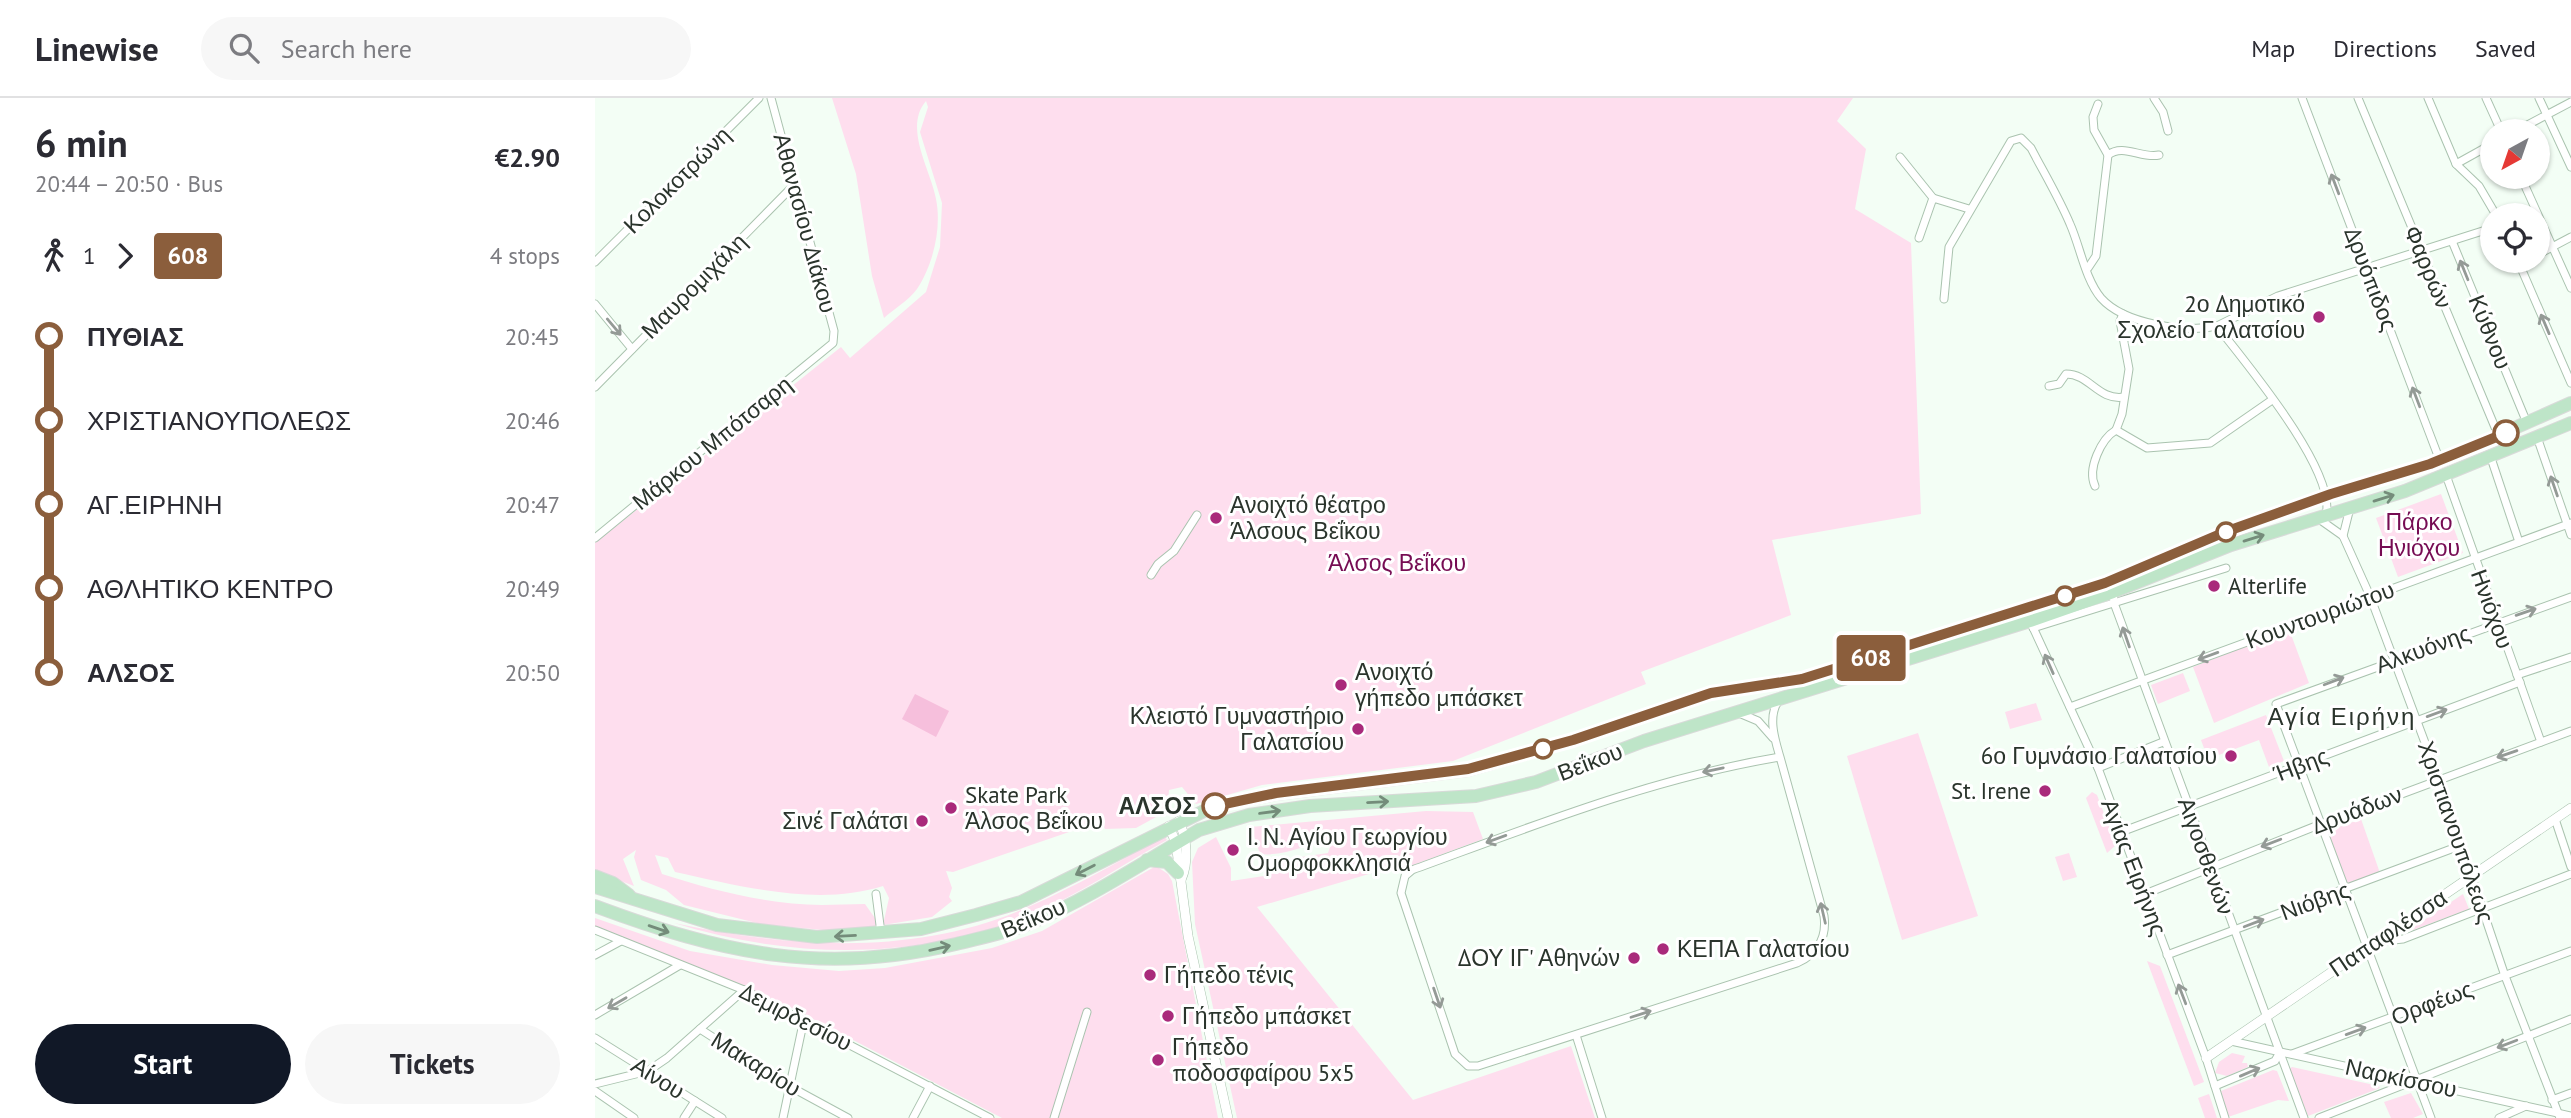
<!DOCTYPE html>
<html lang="en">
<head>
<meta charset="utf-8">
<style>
  :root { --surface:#fff; --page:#f7f7f7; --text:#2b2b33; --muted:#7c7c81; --line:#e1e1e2; --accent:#111827 }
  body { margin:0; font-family:"PT Sans",sans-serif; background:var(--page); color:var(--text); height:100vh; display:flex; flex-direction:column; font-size:26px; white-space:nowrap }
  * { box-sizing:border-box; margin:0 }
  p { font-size:23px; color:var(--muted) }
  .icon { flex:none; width:38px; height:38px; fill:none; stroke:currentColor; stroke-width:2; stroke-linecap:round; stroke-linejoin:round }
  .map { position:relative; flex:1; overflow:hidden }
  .panel { display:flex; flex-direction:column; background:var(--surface); width:595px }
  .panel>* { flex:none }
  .badge { padding:0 14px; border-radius:5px; font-size:24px; line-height:46px }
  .needle { width:46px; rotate:220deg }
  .tools { position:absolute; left:1885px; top:21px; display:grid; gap:14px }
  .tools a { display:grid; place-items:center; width:70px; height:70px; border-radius:50%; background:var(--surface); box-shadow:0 2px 5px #0004; font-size:35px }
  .map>.badge { position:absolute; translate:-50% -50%; box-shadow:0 0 0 4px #fff }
  .legs { display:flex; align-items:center; gap:10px; height:77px; padding:0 35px; font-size:23px }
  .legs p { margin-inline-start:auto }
  .head { display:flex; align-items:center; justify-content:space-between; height:119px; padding:0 35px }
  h1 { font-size:38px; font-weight:700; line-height:52px }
  .button { display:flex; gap:14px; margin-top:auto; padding:14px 35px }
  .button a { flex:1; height:80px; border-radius:42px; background:var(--accent); color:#fff; font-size:28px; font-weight:700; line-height:80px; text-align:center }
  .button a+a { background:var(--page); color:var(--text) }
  ul { padding:0 35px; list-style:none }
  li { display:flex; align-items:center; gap:24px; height:84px; font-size:26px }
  li i { display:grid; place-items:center; width:10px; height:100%; margin:0 9px; background:currentColor }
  li i::after { content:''; width:18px; height:18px; margin:-9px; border:5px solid; border-radius:50%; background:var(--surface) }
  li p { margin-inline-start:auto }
  li:first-child i { background:linear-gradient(#0000 50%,currentColor 0) }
  li:last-child i { background:linear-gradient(currentColor 50%,#0000 0) }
  header { display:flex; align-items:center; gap:42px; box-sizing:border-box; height:98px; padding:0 35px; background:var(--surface); border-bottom:2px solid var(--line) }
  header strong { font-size:33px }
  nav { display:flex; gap:38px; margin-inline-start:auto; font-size:24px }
  .search { width:490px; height:63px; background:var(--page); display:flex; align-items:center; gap:18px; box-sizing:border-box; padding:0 24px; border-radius:38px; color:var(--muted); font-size:26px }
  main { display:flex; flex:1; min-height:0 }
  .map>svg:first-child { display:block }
  .green { fill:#fedeee }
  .water { fill:#f6bfdc }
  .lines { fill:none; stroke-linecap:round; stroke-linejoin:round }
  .minor-casing { stroke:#aac3af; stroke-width:9 }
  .tertiary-casing { stroke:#aac3af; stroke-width:10 }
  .primary-casing { stroke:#d9dad9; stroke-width:14 }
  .minor { stroke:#fff; stroke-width:7 }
  .tertiary { stroke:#fff; stroke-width:9 }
  .primary { stroke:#bee5c8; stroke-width:12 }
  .oneway { stroke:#949a96 }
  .oneway2 { stroke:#748c7a }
  .line-1-casing { stroke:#fff; stroke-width:16 }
  .line-1 { stroke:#8b5e3c; stroke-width:10 }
  .poi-dot { fill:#a92a7b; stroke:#fff; stroke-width:2.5 }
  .stop-1-dot { fill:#fff; stroke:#8b5e3c; stroke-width:3.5 }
  .labels { text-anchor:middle; stroke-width:6; stroke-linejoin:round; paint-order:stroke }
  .street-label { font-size:23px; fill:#2a342c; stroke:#fff }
  .poi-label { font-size:23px; fill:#2a342c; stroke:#fff; text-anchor:start }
  .park-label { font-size:23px; fill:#760c53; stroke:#fff }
  .stop-label { font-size:23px; font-weight:bold; fill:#2a342c; stroke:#fff; text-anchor:end }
  .neighbourhood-label { font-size:24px; letter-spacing:2px; fill:#2a342c; stroke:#fff }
</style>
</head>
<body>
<header>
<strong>Linewise</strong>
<div class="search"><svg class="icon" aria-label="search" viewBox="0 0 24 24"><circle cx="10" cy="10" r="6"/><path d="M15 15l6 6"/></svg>Search here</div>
<nav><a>Map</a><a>Directions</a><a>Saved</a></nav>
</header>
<main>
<section class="panel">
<div class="head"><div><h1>6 min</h1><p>20:44 – 20:50 · Bus</p></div><b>€2.90</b></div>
<div class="legs"><svg class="icon" aria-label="walk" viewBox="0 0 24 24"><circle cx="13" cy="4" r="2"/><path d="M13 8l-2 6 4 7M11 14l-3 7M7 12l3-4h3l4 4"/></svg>1<svg class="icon" aria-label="forward" viewBox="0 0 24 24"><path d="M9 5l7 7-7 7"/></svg><b class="badge" style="background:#8b5e3c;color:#fff">608</b><p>4 stops</p></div>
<ul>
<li><i style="color:#8b5e3c"></i><b>ΠΥΘΙΑΣ</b><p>20:45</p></li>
<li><i style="color:#8b5e3c"></i><span>ΧΡΙΣΤΙΑΝΟΥΠΟΛΕΩΣ</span><p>20:46</p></li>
<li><i style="color:#8b5e3c"></i><span>ΑΓ.ΕΙΡΗΝΗ</span><p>20:47</p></li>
<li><i style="color:#8b5e3c"></i><span>ΑΘΛΗΤΙΚΟ ΚΕΝΤΡΟ</span><p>20:49</p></li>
<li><i style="color:#8b5e3c"></i><b>ΑΛΣΟΣ</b><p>20:50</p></li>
</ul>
<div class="button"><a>Start</a><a>Tickets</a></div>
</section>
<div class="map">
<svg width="1976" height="1020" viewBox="0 0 1976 1020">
  <rect width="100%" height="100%" fill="#f3fef5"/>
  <g class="green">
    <path d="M237 0H1258L1242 23 1271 51 1260 111 1316 145 1326 416 1177 442 1196 517 1046 574 1051 586 858 663 667 687 601 706 587 689 574 692 572 713 541 730 510 731 506 723 358 774 351 773 357 790 354 799 357 803 337 819 288 827 294 800 288 788C222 809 145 788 80 774L73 760 60 757 67 776C117 792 174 807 227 807 241 807 255 806 270 806L282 823 281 829 238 833 166 826 89 807 71 792 46 782 39 759 41 752 28 761 39 788 0 773V445L246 249 255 260 331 194 345 149 347 105 325 34 333 9 331 3C308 30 336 72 341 101 347 130 338 167 322 191 314 202 299 211 289 220L277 178 261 76Z"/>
    <polygon points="1846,396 1868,455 1803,479 1781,420"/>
    <polygon points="1694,531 1714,585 1619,625 1598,569"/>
    <polygon points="1588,575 1595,593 1563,606 1556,587"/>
    <polygon points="1441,605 1447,622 1415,631 1410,614"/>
    <polygon points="1671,617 1689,663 1674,669 1664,642 1613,661 1606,642"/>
    <polygon points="1323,635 1383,818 1307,842 1252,658"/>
    <polygon points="1497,694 1502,697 1521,747 1512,755 1491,700"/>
    <path d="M831 713 878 714 888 741 813 769 811 765 662 809 818 1002 976 948 1000 1020H642L600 826 597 764 603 750 621 739 636 770V783L669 778 679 763 733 755 737 743C712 744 692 759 665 756L656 729Z"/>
    <polygon points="1766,721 1785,775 1752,786 1733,733"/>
    <path d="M570 739 572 742C528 766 484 797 437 816 323 864 195 861 79 825 196 850 321 859 433 809 480 789 525 762 570 739Z"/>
    <polygon points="1474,755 1482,779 1468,783 1460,759"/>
    <polygon points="561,768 573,776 577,783 623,1020 407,1020 199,911 0,828 0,820 95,853 177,867 244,873 290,870 397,850 447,833"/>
    <polygon points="1868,796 1874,811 1810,835 1811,834"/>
    <polygon points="1552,863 1565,868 1609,984 1599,988"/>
    <polygon points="1637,955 1650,958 1647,965 1652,965 1653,969 1632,978 1620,975 1624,964"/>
    <polygon points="1697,969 1784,988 1785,990 1713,1018 1694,971"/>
    <polygon points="1678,972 1682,973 1694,1003 1683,1002 1633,1019 1626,993"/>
    <polygon points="1816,995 1828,1016 1818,1020 1796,1020 1789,1004"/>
    <polygon points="1614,996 1622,1020 1610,1020 1603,1000"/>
  </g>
  <polygon class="water" points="320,596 354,613 341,639 307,621"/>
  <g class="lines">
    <defs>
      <g id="minor">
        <polyline points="1559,0 1568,14 1573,33"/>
        <polyline points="1707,0 1845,363"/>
        <polyline points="1763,0 1904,339"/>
        <polyline points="1833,0 1861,66 1884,88 1901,117"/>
        <polyline points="1891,0 1906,33"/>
        <polyline points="1944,0 1976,69"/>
        <polyline points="1921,33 1976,4"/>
        <path d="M1513 57C1528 45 1547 61 1564 57"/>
        <polyline points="1305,59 1338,100"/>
        <polyline points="1861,66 1897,46"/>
        <polyline points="1926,79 1976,190"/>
        <polyline points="1324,140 1338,100 1374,111"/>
        <polyline points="1857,143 1932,325"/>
        <polyline points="1942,157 1976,139"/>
        <polyline points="1923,163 1976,285"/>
        <polyline points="0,164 164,0"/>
        <polyline points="1493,170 1501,158 1513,57 1499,32 1498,19 1503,6"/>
        <path d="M1349 201 1354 149 1416 43 1426 40 1436 50C1449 75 1464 100 1475 126 1485 148 1490 181 1506 200 1529 226 1590 235 1622 228 1650 264 1742 373 1731 417"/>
        <polyline points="0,206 37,251"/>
        <polyline points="1528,216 1525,223 1534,271 1527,316 1521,332 1552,350 1615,345 1677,302"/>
        <polyline points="1622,228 1683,198 1897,130"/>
        <path d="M1454 288 1464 286 1471 276C1495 276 1503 303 1529 299"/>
        <polyline points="0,289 199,87"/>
        <polyline points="1942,339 1976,437"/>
        <polyline points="1896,360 1924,444"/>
        <polyline points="1851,377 1946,644"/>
        <path d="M1500 388C1492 371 1506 341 1521 332"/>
        <polyline points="1724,421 1748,438 1775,498 1844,682 1910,878 1965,1020"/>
        <polyline points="1748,438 1755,410"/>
        <polyline points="0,440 238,245 239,233 176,0"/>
        <polyline points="556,477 563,466 579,453 602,417"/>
        <polyline points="1518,494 1519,505 1709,1020"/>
        <polyline points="1435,523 1503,670 1611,960 1630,1020"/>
        <polyline points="1438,530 1631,470"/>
        <polyline points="1922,577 1976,559"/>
        <path d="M1184 602C1172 618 1180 642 1185 659L1229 818C1232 840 1222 856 1202 865L883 968H873L860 956 806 795 810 778 817 772C938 728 1058 680 1185 659"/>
        <polyline points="1475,609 1976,425"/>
        <polyline points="1144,615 1163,623 1178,640"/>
        <polyline points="1503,670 1568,644"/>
        <polyline points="1960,721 1976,769"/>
        <polyline points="1526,734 1925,584"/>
        <polyline points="281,796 286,835"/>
        <polyline points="1550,796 1726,726 1976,633"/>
        <polyline points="0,832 149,892 395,1020"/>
        <polyline points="1780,844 1808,841 1976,776"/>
        <polyline points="0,857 26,843"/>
        <polyline points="1572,857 1867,747"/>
        <polyline points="0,917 85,867"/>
        <polyline points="105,931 194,988 253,1020"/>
        <polyline points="981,937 1007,1020"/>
        <polyline points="0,940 127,1020"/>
        <polyline points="1636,943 1976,1018"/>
        <polyline points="1697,956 1976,853"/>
        <polyline points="0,986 53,973 72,960 149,892"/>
        <polyline points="1620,988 1680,963 1685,954"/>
        <polyline points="0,993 39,1020"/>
        <polyline points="1957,1002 1976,995"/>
        <polyline points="89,1020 100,1003"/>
        <polyline points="188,1020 209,921"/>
        <polyline points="318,1020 335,988"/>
        <polyline points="459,1020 492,914"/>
        <polyline points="1724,1020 1976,921"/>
        <polyline points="1836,1020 1681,606 1976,499"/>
        <polyline points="1904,1020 1931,1008"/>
      </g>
      <g id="tertiary">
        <path d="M584 723C592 741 594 763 586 782"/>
        <polyline points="574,728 581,745 593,838 633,1020"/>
        <polyline points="1611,960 1976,710"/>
      </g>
      <g id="primary">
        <polyline points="552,762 572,764 583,775"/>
        <polyline points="0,778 18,785 34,797"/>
        <polyline points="0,789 122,827 222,839 326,831 381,817 426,804 619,708 681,696 873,672 978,642 1116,595 1207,581 1510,485 1630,434 1736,396 1845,363 1976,305"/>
        <path d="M0 808C126 855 227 878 361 846 385 840 410 835 433 826 492 802 549 764 604 732L654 717 715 708 881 698 941 684 1049 643 1435 523 1518 494 1636 447 1810 393 1976 325"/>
      </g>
    </defs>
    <use href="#minor" class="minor-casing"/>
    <use href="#tertiary" class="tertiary-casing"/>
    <use href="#primary" class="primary-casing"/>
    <use href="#minor" class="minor"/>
    <use href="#tertiary" class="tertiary"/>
    <use href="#primary" class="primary"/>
  </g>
  <defs><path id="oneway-shaft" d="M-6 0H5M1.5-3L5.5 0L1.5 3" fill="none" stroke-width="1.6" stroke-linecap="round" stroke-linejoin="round" transform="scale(1.75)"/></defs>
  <g class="oneway">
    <use href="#oneway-shaft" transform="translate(1740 86) rotate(-111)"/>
    <use href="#oneway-shaft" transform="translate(1869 172) rotate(-112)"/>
    <use href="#oneway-shaft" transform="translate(1950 226) rotate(-113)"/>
    <use href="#oneway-shaft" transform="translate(19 229) rotate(50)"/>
    <use href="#oneway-shaft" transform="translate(1821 299) rotate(-111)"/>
    <use href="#oneway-shaft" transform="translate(1959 388) rotate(-109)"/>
    <use href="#oneway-shaft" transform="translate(1931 514) rotate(-19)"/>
    <use href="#oneway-shaft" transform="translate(1531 539) rotate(-109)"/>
    <use href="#oneway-shaft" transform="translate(1613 558) rotate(160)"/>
    <use href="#oneway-shaft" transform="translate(1454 566) rotate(-114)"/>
    <use href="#oneway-shaft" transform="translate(1739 583) rotate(-21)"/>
    <use href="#oneway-shaft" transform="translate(1842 615) rotate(-20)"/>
    <use href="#oneway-shaft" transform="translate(1912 656) rotate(161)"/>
    <use href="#oneway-shaft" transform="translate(1118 672) rotate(168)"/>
    <use href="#oneway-shaft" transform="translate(901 741) rotate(160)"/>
    <use href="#oneway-shaft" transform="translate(1676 745) rotate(159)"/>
    <use href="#oneway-shaft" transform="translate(1228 815) rotate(-103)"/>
    <use href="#oneway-shaft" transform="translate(1659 825) rotate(-21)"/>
    <use href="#oneway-shaft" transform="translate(1587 896) rotate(-111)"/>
    <use href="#oneway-shaft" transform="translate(842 900) rotate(71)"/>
    <use href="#oneway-shaft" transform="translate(22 905) rotate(150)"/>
    <use href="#oneway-shaft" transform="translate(1046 916) rotate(-18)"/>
    <use href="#oneway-shaft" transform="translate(1761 933) rotate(-20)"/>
    <use href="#oneway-shaft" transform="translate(1912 946) rotate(159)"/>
    <use href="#oneway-shaft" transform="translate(1655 974) rotate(-23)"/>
  </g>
  <g class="oneway2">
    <use href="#oneway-shaft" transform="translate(1789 400) rotate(-17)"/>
    <use href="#oneway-shaft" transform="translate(1659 440) rotate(-17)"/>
    <use href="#oneway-shaft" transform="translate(783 704) rotate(-3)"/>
    <use href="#oneway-shaft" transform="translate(675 714) rotate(-8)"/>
    <use href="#oneway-shaft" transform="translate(490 772) rotate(153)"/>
    <use href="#oneway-shaft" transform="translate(64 831) rotate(19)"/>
    <use href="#oneway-shaft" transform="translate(250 838) rotate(177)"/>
    <use href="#oneway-shaft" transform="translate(345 850) rotate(-13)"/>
  </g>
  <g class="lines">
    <defs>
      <polyline id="line-1" points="620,708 681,695 873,671 978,642 1116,595 1207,581 1510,485 1630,434 1736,396 1835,366 1911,335"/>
    </defs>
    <use href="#line-1" class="line-1-casing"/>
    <use href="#line-1" class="line-1"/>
  </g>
  <g class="poi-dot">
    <circle cx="1724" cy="219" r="7"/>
    <circle cx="621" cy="420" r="7"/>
    <circle cx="1619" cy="488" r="7"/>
    <circle cx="746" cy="587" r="7"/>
    <circle cx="763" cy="631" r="7"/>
    <circle cx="1636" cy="658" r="7"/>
    <circle cx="1450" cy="693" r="7"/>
    <circle cx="356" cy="710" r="7"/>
    <circle cx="327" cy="723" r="7"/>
    <circle cx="638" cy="752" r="7"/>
    <circle cx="1068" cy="851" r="7"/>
    <circle cx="1039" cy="860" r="7"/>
    <circle cx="555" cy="877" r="7"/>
    <circle cx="573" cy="918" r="7"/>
    <circle cx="563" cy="962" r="7"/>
  </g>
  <g class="stop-1-dot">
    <circle cx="1911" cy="335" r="12"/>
    <circle cx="1631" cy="434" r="9"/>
    <circle cx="1470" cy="498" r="9"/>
    <circle cx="948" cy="651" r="9"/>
    <circle cx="620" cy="708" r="12"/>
  </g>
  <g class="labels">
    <g class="street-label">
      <text transform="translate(82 82) rotate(-45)" y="8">Κολοκοτρώνη</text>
      <text transform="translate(210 125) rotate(75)" y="8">Αθανασίου Διάκου</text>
      <text transform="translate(1833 169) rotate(67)" y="8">Φαρρών</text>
      <text transform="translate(1776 181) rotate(69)" y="8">Δρυόπιδος</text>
      <text transform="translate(99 188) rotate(-45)" y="8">Μαυρομιχάλη</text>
      <text transform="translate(1895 234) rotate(68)" y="8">Κύθνου</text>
      <text transform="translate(117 345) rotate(-39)" y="8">Μάρκου Μπότσαρη</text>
      <text transform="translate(1897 511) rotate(70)" y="8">Ηνιόχου</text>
      <text transform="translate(1725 517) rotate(-20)" y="8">Κουντουριώτου</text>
      <text transform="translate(1828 551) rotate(-20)" y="8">Αλκυόνης</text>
      <text transform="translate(995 664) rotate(-21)" y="8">Βεΐκου</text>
      <text transform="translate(1706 667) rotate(-21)" y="8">Ήβης</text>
      <text transform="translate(1762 712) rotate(-21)" y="8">Δρυάδων</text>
      <text transform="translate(1861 734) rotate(71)" y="8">Χριστιανουπόλεως</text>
      <text transform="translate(1611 758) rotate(70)" y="8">Αιγοσθενών</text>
      <text transform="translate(1539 769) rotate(69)" y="8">Αγίας Ειρήνης</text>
      <text transform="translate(1720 803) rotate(-20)" y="8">Νιόβης</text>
      <text transform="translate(438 820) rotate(-23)" y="8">Βεΐκου</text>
      <text transform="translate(1793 835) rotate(-34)" y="8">Παπαφλέσσα</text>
      <text transform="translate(1837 905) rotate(-21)" y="8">Ορφέως</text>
      <text transform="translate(201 919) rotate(27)" y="8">Δεμιρδεσίου</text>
      <text transform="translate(161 966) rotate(32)" y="8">Μακαρίου</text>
      <text transform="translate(63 980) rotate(32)" y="8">Αίνου</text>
      <text transform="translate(1806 980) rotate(12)" y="8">Ναρκίσσου</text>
    </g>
    <g class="poi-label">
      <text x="1710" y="214" text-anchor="end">2ο Δημοτικό<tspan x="1710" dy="26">Σχολείο Γαλατσίου</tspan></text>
      <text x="635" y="415">Ανοιχτό θέατρο<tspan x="635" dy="26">Άλσους Βεΐκου</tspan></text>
      <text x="1633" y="496">Alterlife</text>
      <text x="760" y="582">Ανοιχτό<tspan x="760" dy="26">γήπεδο μπάσκετ</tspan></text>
      <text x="749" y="626" text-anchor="end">Κλειστό Γυμναστήριο<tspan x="749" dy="26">Γαλατσίου</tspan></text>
      <text x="1622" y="666" text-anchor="end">6ο Γυμνάσιο Γαλατσίου</text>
      <text x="1436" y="701" text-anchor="end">St. Irene</text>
      <text x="370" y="705">Skate Park<tspan x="370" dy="26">Άλσος Βεΐκου</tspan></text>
      <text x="313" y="731" text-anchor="end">Σινέ Γαλάτσι</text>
      <text x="652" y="747">Ι. Ν. Αγίου Γεωργίου<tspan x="652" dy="26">Ομορφοκκλησιά</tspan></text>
      <text x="1082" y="859">ΚΕΠΑ Γαλατσίου</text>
      <text x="1025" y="868" text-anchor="end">ΔΟΥ ΙΓ' Αθηνών</text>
      <text x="569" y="885">Γήπεδο τένις</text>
      <text x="587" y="926">Γήπεδο μπάσκετ</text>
      <text x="577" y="957">Γήπεδο<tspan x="577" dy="26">ποδοσφαίρου 5x5</tspan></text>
    </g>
    <g class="park-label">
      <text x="1824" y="432">Πάρκο<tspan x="1824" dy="26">Ηνιόχου</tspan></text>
      <text x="802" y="473">Άλσος Βεΐκου</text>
    </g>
    <g class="stop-label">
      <text x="601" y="716">ΑΛΣΟΣ</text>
    </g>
    <g class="neighbourhood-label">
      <text x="1747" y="627">Αγία Ειρήνη</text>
    </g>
  </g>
</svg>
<div class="tools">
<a><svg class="needle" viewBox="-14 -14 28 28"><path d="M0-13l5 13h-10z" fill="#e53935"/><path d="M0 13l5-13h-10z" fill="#7c7c81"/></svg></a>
<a><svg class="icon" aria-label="locate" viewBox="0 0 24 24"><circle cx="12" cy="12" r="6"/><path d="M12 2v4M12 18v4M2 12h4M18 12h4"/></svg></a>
</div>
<b class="badge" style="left:1276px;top:560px;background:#8b5e3c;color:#fff">608</b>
</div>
</main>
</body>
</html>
